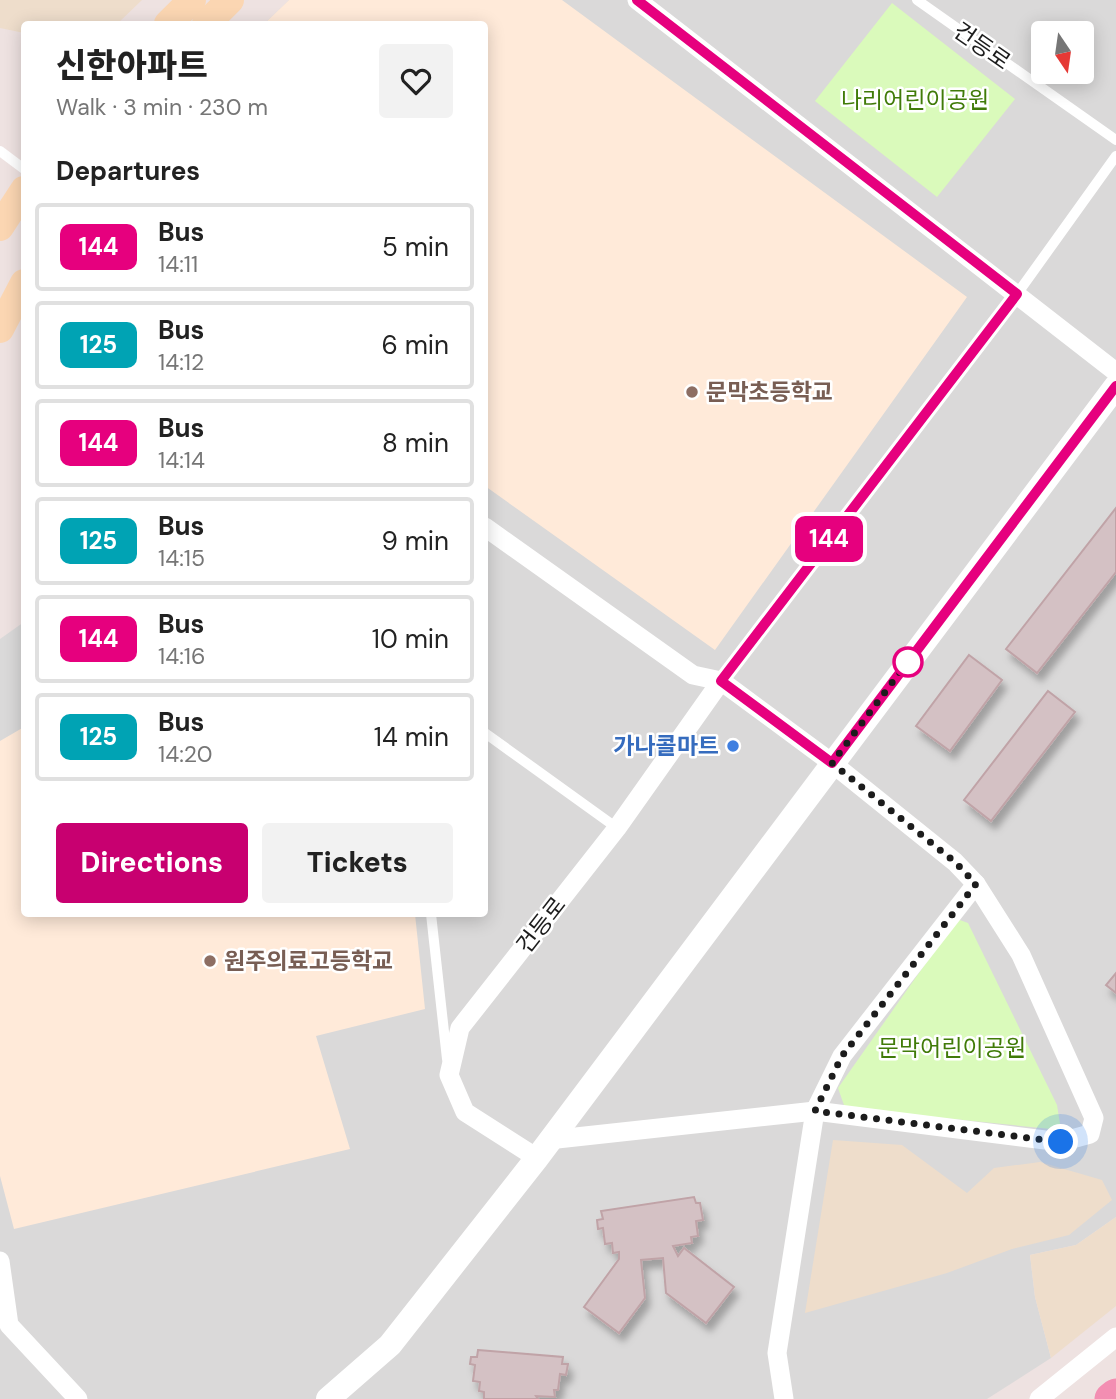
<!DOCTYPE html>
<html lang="en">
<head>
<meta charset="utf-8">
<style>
  :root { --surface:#fff; --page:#f2f2f2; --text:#222; --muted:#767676; --line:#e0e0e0; --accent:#c80070 }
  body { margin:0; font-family:"DM Sans","Noto Sans KR",sans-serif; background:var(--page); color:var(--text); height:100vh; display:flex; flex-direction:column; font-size:26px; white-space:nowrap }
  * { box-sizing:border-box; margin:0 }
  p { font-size:23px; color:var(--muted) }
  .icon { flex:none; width:38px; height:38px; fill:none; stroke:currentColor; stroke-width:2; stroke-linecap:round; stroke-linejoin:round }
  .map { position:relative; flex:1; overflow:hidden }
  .drawer { position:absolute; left:21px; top:21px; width:467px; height:896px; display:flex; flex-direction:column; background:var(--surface); border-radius:7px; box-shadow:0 4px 18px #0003 }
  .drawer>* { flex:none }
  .badge { padding:0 14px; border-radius:10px; font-size:24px; line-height:46px }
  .needle { width:46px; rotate:167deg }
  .buttons { position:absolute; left:1031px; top:21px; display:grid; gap:14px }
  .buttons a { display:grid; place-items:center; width:63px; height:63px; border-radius:7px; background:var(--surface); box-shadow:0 4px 18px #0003; font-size:35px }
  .you { position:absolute; width:35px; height:35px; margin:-18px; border:5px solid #fff; border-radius:50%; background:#1a73e8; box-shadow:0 0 0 10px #1a73e833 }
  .map>.badge { position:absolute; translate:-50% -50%; box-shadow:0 0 0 4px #fff }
  h2 { padding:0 35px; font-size:26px; line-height:63px }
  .round { display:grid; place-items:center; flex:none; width:74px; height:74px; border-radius:7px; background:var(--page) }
  .headline { display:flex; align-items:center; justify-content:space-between; height:119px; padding:0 35px }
  h1 { font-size:33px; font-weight:800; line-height:52px }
  .action { display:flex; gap:14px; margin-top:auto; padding:14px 35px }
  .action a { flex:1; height:80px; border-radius:7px; background:var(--accent); color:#fff; font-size:28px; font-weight:800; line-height:80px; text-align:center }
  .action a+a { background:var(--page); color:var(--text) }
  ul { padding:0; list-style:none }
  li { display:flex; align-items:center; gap:21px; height:88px; margin:0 14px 10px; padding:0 21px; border:4px solid var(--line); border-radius:7px }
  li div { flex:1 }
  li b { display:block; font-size:26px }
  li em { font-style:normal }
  li .badge { min-width:77px; font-weight:700; text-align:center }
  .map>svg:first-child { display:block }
  .residential { fill:#dad9d9; fill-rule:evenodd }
  .education { fill:#ffead9 }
  .farmland { fill:#eeddcb }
  .park { fill:#dafabb }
  .building { fill:#d4c1c4; stroke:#c0a3a7; stroke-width:2; filter:url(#shadow) }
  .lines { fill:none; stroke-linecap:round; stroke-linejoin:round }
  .service { stroke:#fff; stroke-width:10 }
  .minor { stroke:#fff; stroke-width:19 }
  .tertiary { stroke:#fff; stroke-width:24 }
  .secondary { stroke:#fbd6b2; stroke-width:28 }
  .trunk { stroke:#f38eb2; stroke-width:33 }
  .line-casing { stroke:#fff; stroke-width:16 }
  .line { stroke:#e6007e; stroke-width:10 }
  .walk { stroke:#1c1c1c; stroke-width:7; stroke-dasharray:0 12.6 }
  .education-dot { fill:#8d6e63; stroke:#fff; stroke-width:2.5 }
  .stop-dot { fill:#fff; stroke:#e6007e; stroke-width:3.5 }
  .shop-dot { fill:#3f7fe0; stroke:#fff; stroke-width:2.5 }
  .labels { text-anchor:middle; stroke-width:5; stroke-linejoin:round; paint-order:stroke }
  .street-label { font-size:23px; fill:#1c1c1c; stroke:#fff }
  .park-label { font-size:23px; fill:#407b08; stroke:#fff }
  .education-label { font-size:23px; font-weight:bold; fill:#785e54; stroke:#fff; text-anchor:start }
  .shop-label { font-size:23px; font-weight:bold; fill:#366cbe; stroke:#fff; text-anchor:end }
</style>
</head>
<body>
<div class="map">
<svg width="1116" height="1399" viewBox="0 0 1116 1399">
  <defs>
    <filter id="shadow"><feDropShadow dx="4.5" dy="8" stdDeviation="3.5" flood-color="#0004"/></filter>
  </defs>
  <rect width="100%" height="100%" fill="#eee2e1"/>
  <path class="residential" d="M289 0H1116V1217L1076 1245 1030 1255 1035 1297 1051 1358 987 1399H0V639L24 622V914H485V24H264ZM1043 33H1082V72H1043Z"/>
  <g class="education">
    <polygon points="289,0 562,0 967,297 715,650 485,486 485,24 264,24"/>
    <polygon points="24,727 24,914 415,914 425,1009 316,1036 350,1149 14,1229 0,1176 0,741"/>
  </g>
  <g class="farmland">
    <polygon points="0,0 142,0 117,24 24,24 24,33 0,28"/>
    <polygon points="833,1140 902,1145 967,1193 994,1168 1040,1162 1102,1180 1112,1200 1069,1235 1012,1249 947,1273 805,1313"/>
    <polygon points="1116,1217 1116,1306 1051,1358 1035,1297 1030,1255 1076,1245"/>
  </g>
  <g class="park">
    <polygon points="892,3 1015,99 937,197 815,101"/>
    <polygon points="957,919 968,923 1057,1105 1061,1130 845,1108 838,1088"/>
  </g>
  <g class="building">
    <polygon points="1116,508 1116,572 1037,673 1006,649"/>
    <polygon points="969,655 1002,680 950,751 916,726"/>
    <polygon points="1048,691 1075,712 991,821 964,800"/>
    <polygon points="1116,973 1116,993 1106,985"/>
    <polygon points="694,1197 696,1203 700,1203 703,1220 696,1221 698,1236 691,1237 692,1243 673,1246 678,1256 684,1248 734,1287 706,1323 666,1293 663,1258 641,1260 645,1298 619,1333 584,1307 619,1259 619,1252 613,1253 612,1243 605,1244 603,1228 598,1229 597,1220 603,1219 601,1211"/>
    <polygon points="478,1350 563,1357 562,1364 568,1364 566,1375 560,1374 558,1390 554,1390 555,1397 536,1396 538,1399 484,1399 484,1392 479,1391 480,1382 473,1381 475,1365 470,1364 471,1357 477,1357"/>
  </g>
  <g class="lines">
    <g class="service">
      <polyline points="917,0 1116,140"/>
      <polyline points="0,151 24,169"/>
      <polyline points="721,681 1017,294 1116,156"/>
      <polyline points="485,733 617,828"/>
      <polyline points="431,914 447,1059"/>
    </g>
    <g class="minor">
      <polyline points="637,0 1116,372"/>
      <polyline points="485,527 693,675 721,681 832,763 955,862 976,884 1021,955 1094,1118 1090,1134 1061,1142 815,1111 548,1140"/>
      <polyline points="537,1158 465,1112 449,1075 460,1028 617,828 721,681"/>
      <polyline points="0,1261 9,1325 78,1399"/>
      <polyline points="784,1399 777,1353 815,1111 842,1056 976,884"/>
      <polyline points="1039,1399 1116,1337"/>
    </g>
    <polyline class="tertiary" points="328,1399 390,1345 537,1158 1116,386"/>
    <g class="secondary">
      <polyline points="168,24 192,0"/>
      <polyline points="206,24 230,0"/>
      <polyline points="0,227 24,190"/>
      <polyline points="0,329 24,283"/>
    </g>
    <polyline class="trunk" points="1111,1399 1116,1395"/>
  </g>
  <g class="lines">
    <defs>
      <polyline id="line" points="637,0 1017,294 721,681 832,763 1116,386"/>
    </defs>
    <use href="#line" class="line-casing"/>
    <use href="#line" class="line"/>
    <polyline class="walk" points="908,662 915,652 832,763 955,862 976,884 842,1056 815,1111 1061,1142"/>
  </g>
  <g class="education-dot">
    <circle cx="692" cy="392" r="7"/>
    <circle cx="210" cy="961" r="7"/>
  </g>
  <circle class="stop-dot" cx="908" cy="662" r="14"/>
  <circle class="shop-dot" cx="733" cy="746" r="7"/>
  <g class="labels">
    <g class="street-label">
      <text transform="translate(982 46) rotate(35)" y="8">건등로</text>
      <text transform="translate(541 925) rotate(-52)" y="8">건등로</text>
    </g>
    <g class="park-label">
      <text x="915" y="108">나리어린이공원</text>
      <text x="952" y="1056">문막어린이공원</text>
    </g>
    <g class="education-label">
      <text x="706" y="400">문막초등학교</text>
      <text x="224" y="969">원주의료고등학교</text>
    </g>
    <g class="shop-label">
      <text x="719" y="754">가나콜마트</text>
    </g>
  </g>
</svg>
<div class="buttons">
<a><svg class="needle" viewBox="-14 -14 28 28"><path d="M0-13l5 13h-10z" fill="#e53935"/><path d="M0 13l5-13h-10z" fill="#767676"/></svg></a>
</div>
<div class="you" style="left:1061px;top:1142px"></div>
<b class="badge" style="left:829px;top:539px;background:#e6007e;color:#fff">144</b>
<section class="drawer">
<div class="headline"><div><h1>신한아파트</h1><p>Walk · 3 min · 230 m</p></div><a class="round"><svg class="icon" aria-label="heart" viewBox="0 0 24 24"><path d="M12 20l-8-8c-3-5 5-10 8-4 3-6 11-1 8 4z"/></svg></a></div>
<h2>Departures</h2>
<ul>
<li><span class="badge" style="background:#e6007e;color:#fff">144</span><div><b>Bus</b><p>14:11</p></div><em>5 min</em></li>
<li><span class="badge" style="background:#00a3b4;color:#fff">125</span><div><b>Bus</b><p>14:12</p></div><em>6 min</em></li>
<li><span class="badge" style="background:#e6007e;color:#fff">144</span><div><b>Bus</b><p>14:14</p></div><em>8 min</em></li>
<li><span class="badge" style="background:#00a3b4;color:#fff">125</span><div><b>Bus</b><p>14:15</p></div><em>9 min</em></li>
<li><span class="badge" style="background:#e6007e;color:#fff">144</span><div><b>Bus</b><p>14:16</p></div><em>10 min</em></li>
<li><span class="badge" style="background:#00a3b4;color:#fff">125</span><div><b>Bus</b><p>14:20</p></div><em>14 min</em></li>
</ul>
<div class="action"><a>Directions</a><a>Tickets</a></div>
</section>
</div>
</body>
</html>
